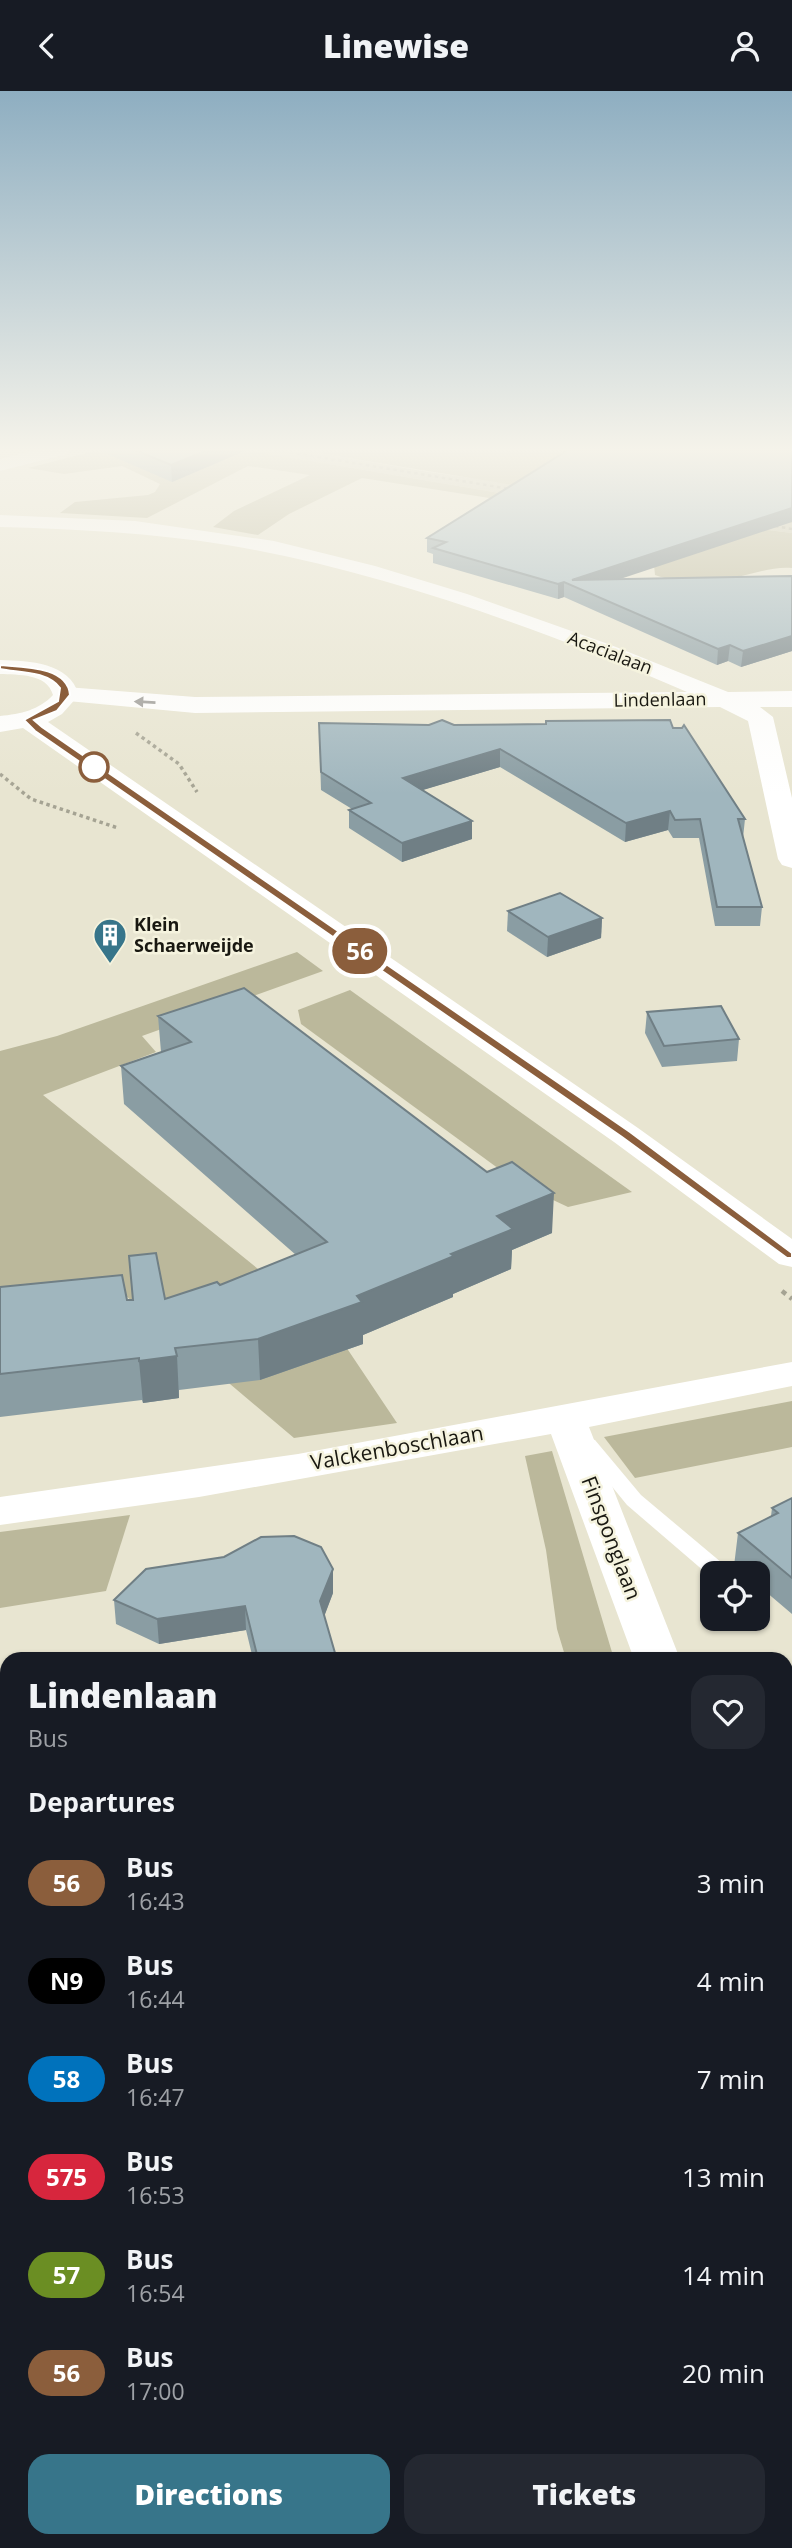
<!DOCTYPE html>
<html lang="en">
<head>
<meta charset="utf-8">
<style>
  :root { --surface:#171b24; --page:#242831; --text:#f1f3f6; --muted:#9ea1a6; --accent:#37758a }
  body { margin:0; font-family:"Open Sans",sans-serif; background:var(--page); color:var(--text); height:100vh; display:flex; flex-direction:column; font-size:26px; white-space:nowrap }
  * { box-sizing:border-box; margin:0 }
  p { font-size:23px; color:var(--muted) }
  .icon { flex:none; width:38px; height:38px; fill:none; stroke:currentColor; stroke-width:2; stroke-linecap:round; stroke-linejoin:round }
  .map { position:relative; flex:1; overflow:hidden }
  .details { position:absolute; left:0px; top:1561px; width:793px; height:896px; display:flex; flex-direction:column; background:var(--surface); border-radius:21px 21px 0 0; box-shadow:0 2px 5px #0004 }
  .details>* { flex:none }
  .badge { padding:0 14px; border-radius:23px; font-size:24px; line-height:46px }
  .tools { position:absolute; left:700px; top:1470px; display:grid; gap:14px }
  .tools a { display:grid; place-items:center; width:70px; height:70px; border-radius:14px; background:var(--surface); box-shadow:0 2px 5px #0004; font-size:35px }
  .map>.badge { position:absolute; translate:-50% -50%; box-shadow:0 0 0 4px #fff }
  h2 { padding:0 28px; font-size:26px; line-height:63px }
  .round { display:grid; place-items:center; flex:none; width:74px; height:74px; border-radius:21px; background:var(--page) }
  .head { display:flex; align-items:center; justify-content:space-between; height:119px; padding:0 28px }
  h1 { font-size:33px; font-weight:800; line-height:52px }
  .action { display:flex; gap:14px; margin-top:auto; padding:14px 28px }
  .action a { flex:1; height:80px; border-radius:21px; background:var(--accent); color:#fff; font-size:28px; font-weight:800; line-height:80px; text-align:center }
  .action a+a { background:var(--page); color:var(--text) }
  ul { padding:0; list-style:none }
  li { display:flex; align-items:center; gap:21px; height:98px; padding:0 28px }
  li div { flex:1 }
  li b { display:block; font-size:26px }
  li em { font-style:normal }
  li .badge { min-width:77px; font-weight:700; text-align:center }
  header { display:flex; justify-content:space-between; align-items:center; height:91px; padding:0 28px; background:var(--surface); font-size:32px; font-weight:800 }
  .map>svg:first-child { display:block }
  .green { fill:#c7c5b0 }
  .forest { fill:#bbb89b }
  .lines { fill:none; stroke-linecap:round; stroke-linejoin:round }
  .path-far4 { stroke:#a5a393; stroke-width:2.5; stroke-dasharray:3.5 3.5; stroke-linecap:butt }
  .path-far3 { stroke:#a5a393; stroke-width:3.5; stroke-dasharray:3.5 3.5; stroke-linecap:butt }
  .path-far2 { stroke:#a5a393; stroke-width:4.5; stroke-dasharray:5 5; stroke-linecap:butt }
  .path-far1 { stroke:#a5a393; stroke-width:5; stroke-dasharray:6 6; stroke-linecap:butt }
  .path { stroke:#a5a393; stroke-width:6; stroke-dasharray:8 8; stroke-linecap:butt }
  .lane { fill:#fff; fill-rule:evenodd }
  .street { fill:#fff; fill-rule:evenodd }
  .secondary { fill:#fff; fill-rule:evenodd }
  .wall { fill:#8a9da3 }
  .shaded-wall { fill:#707f85 }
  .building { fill:#a0b6be; stroke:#707f85; stroke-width:2 }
  .oneway { fill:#989794 }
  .line { fill:#8b5e3c; stroke:#fff; stroke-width:2 }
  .stop-dot { fill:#fff; stroke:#8b5e3c; stroke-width:3.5 }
  .labels { text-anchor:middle; stroke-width:5; stroke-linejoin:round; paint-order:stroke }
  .far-street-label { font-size:18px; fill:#191811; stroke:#f5f3de }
  .far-poi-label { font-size:18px; font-weight:bold; fill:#191811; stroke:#f5f3de; text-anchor:start }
  .street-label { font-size:21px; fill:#191811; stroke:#f5f3de }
</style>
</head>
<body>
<header><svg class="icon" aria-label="back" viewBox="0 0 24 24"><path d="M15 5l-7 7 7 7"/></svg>Linewise<svg class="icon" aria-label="person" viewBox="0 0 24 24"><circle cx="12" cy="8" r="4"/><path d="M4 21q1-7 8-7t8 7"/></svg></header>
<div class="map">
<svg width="792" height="2457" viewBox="0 0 792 2457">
  <rect width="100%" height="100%" fill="#e8e5d1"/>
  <polygon class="green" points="246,359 300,359 428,381 792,432 792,442 577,415"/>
  <g class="forest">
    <path d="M98 359H246L577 415 792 442V477C770 475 749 485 727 488 706 490 675 492 655 484L654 474 521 412 362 387 289 423 258 444 213 436 234 420 310 384 248 375 147 427 60 422 75 411 148 404 155 401 160 393 122 375 64 383 28 377Z"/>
    <polygon points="300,359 609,359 792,420 792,432 581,405"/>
    <polygon points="297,861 323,880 142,945 156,961 43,1004 336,1241 397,1332 294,1347 126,1205 0,1222 0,960 57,945"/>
    <polygon points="350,899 632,1101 568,1116 521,1094 301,933 298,919"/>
    <polygon points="792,1310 792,1356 635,1387 604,1346"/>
    <polygon points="552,1360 614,1568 566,1568 557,1538 546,1459 525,1365"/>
    <polygon points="130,1424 106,1500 0,1517 0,1441"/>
    <polygon points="7,1670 7,2003 0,2002 0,1672"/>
    <polygon points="7,2160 7,2450 228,2450 227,2457 0,2457 0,2164"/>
  </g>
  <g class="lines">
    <g class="path-far4">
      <polyline points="276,359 510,398"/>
      <polyline points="775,435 792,438"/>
    </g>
    <g class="path-far3">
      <polyline points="136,642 179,673 197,701"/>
      <polyline points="0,683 31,708 118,737"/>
    </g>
    <polyline class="path-far2" points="782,1200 792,1208"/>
    <g class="path-far1">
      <polyline points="786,1697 792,1691"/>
      <polyline points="786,1753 792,1767"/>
    </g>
    <polyline class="path" points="613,2457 649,2450"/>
    <g class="lane">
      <polygon points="588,1347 595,1349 641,1404 728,1477 731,1482 712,1482 712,1487 627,1414 578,1354 581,1349"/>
      <polygon points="786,2344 792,2346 792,2409 786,2412"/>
      <polygon points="338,2450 370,2450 371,2457 339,2457"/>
      <polygon points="742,2450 774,2450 771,2457 739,2457"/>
    </g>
    <g class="street">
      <polygon points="37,359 70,359 67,363 0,380 0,368"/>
      <path d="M0 424 135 430 274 450 375 475 467 503 611 554 728 601 792 600V616H760L773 626 792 707V777L782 774 778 768 748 630 720 616 195 622 57 609 53 604 57 599 66 596 195 606 687 601C544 539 381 480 227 454 152 442 76 438 0 436Z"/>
      <polygon points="792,1271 792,1295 589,1336 680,1568 634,1568 551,1343 199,1406 0,1434 0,1406 298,1363"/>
      <polygon points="786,1883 792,1885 792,1944 786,1942"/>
    </g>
    <path class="secondary" d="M0 569C30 570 69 571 79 604L62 623 48 631 638 1037 792 1148V1176L779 1173 614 1051 23 637 0 641V625C21 623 39 619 53 604 47 582 18 584 0 583Z"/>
  </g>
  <g class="wall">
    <polygon points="98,359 247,359 172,391"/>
    <polygon points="427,447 620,488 792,485 792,560 741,576 728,570 717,574 564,506 558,508 433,472 433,463 427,461"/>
    <polygon points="546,630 673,637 745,728 743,747 762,816 760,835 715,835 699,747 673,747 668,739 625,751 500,676 422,699 472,748 402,771 349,737 349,719 352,718 321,699 319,632 429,634 546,633"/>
    <polygon points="508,820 602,827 601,847 547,866 507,840"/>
    <polygon points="647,921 739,948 737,970 662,976 645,942"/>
    <polygon points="158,925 552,1142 512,1159 511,1178 453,1203 453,1206 363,1244 363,1253 260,1289 179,1299 179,1307 143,1312 142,1309 0,1326 0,1196 127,1209 133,1209 129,1165 165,1208 220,1194 296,1164 124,1013 121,975 161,961"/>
    <polygon points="792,1407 792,1523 758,1494 758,1482 743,1482 734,1475 738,1442 771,1425 772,1417"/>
    <polygon points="333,1502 324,1525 335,1562 335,1568 253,1568 246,1539 159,1553 116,1533 114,1509"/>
    <polygon points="7,1941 7,2025 0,2026 0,1942"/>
  </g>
  <g class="shaded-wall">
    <polygon points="208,359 247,359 172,391 171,374"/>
    <polygon points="792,417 792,431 584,500 572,489"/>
    <polygon points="564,491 564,506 558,508 558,493"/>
    <polygon points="792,545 792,560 741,576 743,560"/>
    <polygon points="730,554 728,570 717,574 718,558"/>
    <polygon points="500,658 500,676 403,705 403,687"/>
    <polygon points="670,720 668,739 625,751 626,732"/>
    <polygon points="472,730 472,748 402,771 402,752"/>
    <polygon points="602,827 601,847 547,866 548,846"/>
    <polygon points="554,1102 552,1142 512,1159 511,1178 453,1203 453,1206 363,1244 363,1253 260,1289 258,1248 451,1163 497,1125"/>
    <polygon points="177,1265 179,1307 143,1312 139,1270"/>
    <polygon points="333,1478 333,1502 321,1534 320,1510"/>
    <polygon points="245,1515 246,1539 159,1553 157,1528"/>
    <polygon points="335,1562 335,1568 294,1568"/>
  </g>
  <g class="building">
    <polygon points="135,359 208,359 171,374"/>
    <polygon points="568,359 792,359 792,417 572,489 792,485 792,545 743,560 730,554 718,558 564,491 558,493 433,457 446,451 427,447"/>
    <polygon points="442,629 454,634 546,633 546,630 670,629 673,637 682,637 684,634 745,728 738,728 762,816 717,816 700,728 675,729 670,720 626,732 500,658 403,687 472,730 402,752 349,719 371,712 321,681 319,632 429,634"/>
    <polygon points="560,802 602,827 548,846 508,820"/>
    <polygon points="244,897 487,1081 512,1071 554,1102 497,1125 513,1138 451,1163 454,1165 357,1205 362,1211 258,1248 175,1257 177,1265 139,1270 139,1267 0,1283 0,1196 122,1184 127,1209 133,1209 129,1165 156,1162 165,1208 217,1191 220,1194 327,1151 121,975 191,951 158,925"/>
    <polygon points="721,915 739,948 664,955 647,921"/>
    <polygon points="792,1407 792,1487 738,1442 778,1422 772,1417"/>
    <polygon points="294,1445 321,1456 333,1478 320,1510 335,1562 294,1568 258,1568 245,1515 157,1528 114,1509 146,1478 224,1466 261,1446"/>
    <polygon points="7,1941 7,1999 0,2001 0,1942"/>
  </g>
  <defs><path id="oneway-solid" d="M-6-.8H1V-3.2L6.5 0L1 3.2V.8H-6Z" transform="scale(1.75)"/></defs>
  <use class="oneway" href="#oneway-solid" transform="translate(145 611) rotate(-177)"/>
  <linearGradient id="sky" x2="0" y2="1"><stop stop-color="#8eaec1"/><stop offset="0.51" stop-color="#f5f3ea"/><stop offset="1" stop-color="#f5f3ea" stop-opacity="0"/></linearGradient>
  <rect width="792" height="703" fill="url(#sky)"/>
  <path class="line" d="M0 574C22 576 68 575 70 604L57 620 34 629 42 636 630 1041 792 1162V1167H787L622 1046 35 640 24 629 58 610 60 597C46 579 17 582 0 578Z"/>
  <defs>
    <symbol id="building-pin" viewBox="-11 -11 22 30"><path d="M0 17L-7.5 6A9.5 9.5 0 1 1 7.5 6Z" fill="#37758a" stroke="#f5f3de"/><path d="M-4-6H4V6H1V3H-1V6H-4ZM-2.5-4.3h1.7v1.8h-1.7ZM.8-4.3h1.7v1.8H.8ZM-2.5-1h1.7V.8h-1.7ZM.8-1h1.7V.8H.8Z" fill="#fff"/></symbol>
  </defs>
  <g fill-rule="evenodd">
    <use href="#building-pin" x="91" y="825" width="38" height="52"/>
  </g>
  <circle class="stop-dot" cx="94" cy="676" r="14"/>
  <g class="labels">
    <g class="far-street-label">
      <text transform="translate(610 562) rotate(21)" y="6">Acacialaan</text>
      <text transform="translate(660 609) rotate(-1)" y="6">Lindenlaan</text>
    </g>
    <g class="far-poi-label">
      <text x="134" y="840">Klein<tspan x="134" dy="21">Schaerweijde</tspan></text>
    </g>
    <g class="street-label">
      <text transform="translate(397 1357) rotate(-10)" y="7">Valckenboschlaan</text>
      <text transform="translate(611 1447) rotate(69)" y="7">Finsponglaan</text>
    </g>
  </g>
</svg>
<div class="tools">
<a><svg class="icon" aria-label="locate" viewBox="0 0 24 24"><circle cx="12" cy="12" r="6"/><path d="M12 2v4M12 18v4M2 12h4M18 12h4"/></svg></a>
</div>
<b class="badge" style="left:360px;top:860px;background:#8b5e3c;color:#fff">56</b>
<section class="details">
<div class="head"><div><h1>Lindenlaan</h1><p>Bus</p></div><a class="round"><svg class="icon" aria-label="heart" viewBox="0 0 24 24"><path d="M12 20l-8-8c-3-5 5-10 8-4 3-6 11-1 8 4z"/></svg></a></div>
<h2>Departures</h2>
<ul>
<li><span class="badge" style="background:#8b5e3c;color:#fff">56</span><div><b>Bus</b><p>16:43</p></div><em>3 min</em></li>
<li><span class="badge" style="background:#000;color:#fff">N9</span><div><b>Bus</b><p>16:44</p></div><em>4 min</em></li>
<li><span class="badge" style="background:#0072bc;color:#fff">58</span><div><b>Bus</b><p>16:47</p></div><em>7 min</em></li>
<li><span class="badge" style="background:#d7263d;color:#fff">575</span><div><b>Bus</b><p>16:53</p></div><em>13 min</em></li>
<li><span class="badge" style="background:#6b8e23;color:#fff">57</span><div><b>Bus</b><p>16:54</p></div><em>14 min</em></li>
<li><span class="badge" style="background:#8b5e3c;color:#fff">56</span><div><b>Bus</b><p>17:00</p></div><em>20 min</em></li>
</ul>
<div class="action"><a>Directions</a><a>Tickets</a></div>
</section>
</div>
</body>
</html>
